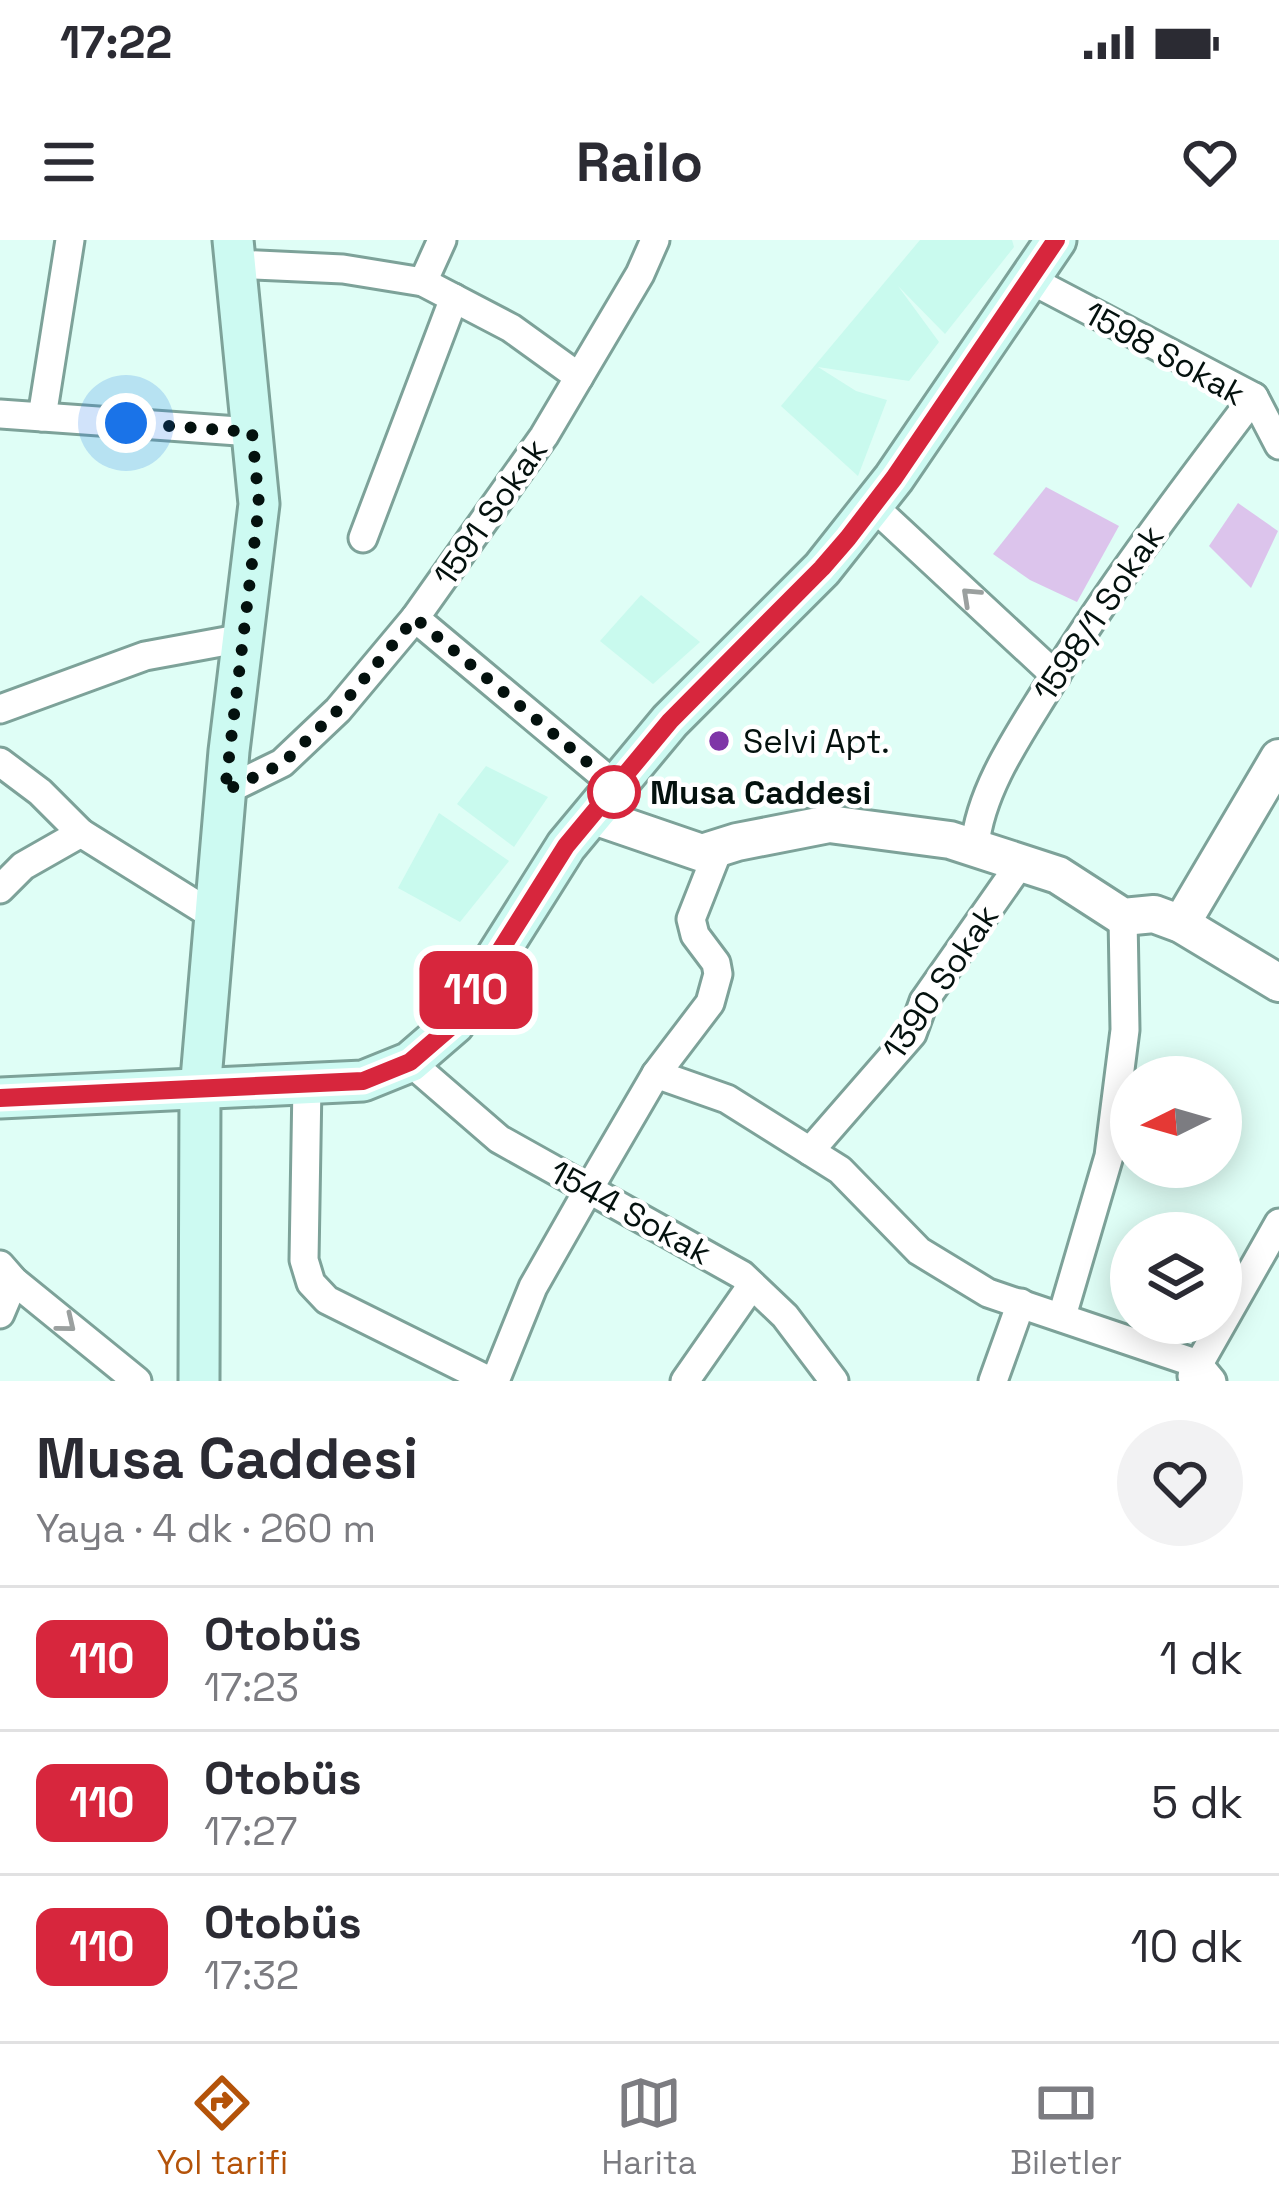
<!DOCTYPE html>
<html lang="tr">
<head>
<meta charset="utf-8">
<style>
  :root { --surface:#fff; --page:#f2f2f3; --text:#2b2b33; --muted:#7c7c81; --line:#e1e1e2; --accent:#b45309 }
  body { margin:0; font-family:"Space Grotesk",sans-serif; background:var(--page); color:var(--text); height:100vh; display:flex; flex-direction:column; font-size:45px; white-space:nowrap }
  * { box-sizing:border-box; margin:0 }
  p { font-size:39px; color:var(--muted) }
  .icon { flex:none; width:66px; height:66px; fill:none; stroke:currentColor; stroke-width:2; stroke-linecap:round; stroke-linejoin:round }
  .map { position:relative; height:1141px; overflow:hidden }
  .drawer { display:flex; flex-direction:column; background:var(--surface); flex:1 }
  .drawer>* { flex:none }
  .badge { padding:0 24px; border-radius:18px; font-size:42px; line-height:78px }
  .needle { width:78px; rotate:265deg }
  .tools { position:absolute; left:1110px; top:816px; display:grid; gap:24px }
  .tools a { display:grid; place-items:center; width:132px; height:132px; border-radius:50%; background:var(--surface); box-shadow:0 6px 30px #0003; font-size:60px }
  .you { position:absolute; width:60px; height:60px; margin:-30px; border:9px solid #fff; border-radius:50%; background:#1a73e8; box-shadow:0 0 0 18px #1a73e833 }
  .map>.badge { position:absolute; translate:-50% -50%; box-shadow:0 0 0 6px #fff }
  .round { display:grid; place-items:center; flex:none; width:126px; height:126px; border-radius:63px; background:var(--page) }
  .summary { display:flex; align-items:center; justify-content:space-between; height:204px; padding:0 36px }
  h1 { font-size:57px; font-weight:700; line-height:90px }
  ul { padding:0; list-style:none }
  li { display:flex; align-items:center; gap:36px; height:144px; padding:0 36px; border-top:3px solid var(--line) }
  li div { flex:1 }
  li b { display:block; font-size:45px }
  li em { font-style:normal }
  li .badge { min-width:132px; font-weight:700; text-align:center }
  .status { display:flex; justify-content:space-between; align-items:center; height:84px; padding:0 60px; background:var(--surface); direction:ltr }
  .status svg { height:33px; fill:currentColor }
  header { display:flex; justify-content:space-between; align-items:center; height:156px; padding:0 36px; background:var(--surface); font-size:54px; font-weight:700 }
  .tab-bar { display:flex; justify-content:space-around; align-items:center; height:168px; border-top:3px solid var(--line); background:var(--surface); font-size:33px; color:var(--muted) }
  .tab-bar a { display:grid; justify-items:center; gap:6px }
  .tab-bar .active { color:var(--accent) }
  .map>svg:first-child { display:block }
  .built { fill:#c9faee }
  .green { fill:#dcc4ec }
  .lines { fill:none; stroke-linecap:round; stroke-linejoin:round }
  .minor-casing { stroke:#7da299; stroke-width:33 }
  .tertiary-casing { stroke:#7da299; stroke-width:42 }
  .secondary-casing { stroke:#7da299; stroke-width:45 }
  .minor { stroke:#fff; stroke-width:27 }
  .tertiary { stroke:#fff; stroke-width:36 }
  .secondary { stroke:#cdfaf2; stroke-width:39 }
  .oneway { stroke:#9ba09f }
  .line-casing { stroke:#fff; stroke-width:27 }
  .line { stroke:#d7263d; stroke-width:18 }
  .walk { stroke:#04110e; stroke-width:12; stroke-dasharray:0 21.6 }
  .poi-dot { fill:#7f35a7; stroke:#fff; stroke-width:4.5 }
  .stop-dot { fill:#fff; stroke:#d7263d; stroke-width:6 }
  .labels { text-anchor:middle; stroke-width:9; stroke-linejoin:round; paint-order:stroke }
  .street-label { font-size:33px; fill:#04110e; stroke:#fff }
  .poi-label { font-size:33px; fill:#04110e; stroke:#fff; text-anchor:start }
  .stop-label { font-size:33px; font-weight:bold; fill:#04110e; stroke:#fff; text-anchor:start }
</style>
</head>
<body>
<div class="status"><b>17:22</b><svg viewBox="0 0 49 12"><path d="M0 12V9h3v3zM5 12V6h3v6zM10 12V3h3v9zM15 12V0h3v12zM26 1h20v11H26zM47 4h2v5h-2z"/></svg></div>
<header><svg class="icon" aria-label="menu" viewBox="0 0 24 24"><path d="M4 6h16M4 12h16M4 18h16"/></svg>Railo<svg class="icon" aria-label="heart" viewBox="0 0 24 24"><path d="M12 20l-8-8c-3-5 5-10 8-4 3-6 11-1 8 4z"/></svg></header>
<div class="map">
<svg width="1279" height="1141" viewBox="0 0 1279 1141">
  <rect width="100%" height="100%" fill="#dffef6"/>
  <g class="built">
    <polygon points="920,0 1012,0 1014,7 945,94 898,46 939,102 909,141 818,127 856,151 887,160 858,236 781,166"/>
    <polygon points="641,355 700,402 653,444 600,401"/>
    <polygon points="486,526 548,557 514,607 457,564"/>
    <polygon points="439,573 509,621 460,682 398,648"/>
  </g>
  <g class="green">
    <polygon points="1046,247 1119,286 1077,362 1030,340 993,314"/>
    <polygon points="1238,263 1278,291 1251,348 1209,306"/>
  </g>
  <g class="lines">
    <defs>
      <g id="minor">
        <polyline points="235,24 343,29 423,42 511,88 579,137"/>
        <polyline points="1031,40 1254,157 1279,205"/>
        <polyline points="423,42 442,0"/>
        <polyline points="0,174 252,192"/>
        <polyline points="42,177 70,0"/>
        <polyline points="873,266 1056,436"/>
        <polyline points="363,298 454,58"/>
        <polyline points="415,378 617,547"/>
        <polyline points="0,469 145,416 243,398"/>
        <polyline points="0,522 40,552 81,593 214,676"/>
        <polyline points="225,551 282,523 338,470 415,378 544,196 640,34 655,0"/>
        <path d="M975 606C980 551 1018 496 1047 449 1110 347 1181 253 1254 157"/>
        <polyline points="0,649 23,626 81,593"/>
        <polyline points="410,822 499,899 742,1035 785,1076 834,1141"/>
        <polyline points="656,834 727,859 840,930 919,1011 988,1053 1198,1124 1212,1141"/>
        <polyline points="307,844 304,1020 311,1043 327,1060 490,1141"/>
        <polyline points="810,911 912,794 924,761 1020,624"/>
        <polyline points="0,1025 14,1041 137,1141"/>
        <polyline points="0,1074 14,1041"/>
        <polyline points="1062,1076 1109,916 1125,790 1123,677"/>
        <polyline points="1192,1136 1279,983"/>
        <polyline points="495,1141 533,1047 590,947 656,834 710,763 718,734 716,723 695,695 691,679 719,608"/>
        <polyline points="685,1141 752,1045"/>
        <polyline points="993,1141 1021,1063"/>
      </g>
      <g id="tertiary">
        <polyline points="594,576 702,613 737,602 829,584 950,600 1058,635 1123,677 1154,674 1181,684 1279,743"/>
        <polyline points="1181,684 1279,518"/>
      </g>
      <g id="secondary">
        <polyline points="0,858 363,841 410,822 454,784 566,606 670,481 822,329 894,238 1056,0"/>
        <polyline points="199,1141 200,851 229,511 259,264 233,0"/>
      </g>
    </defs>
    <use href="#minor" class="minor-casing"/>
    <use href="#tertiary" class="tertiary-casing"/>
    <use href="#secondary" class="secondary-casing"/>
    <use href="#minor" class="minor"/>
    <use href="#tertiary" class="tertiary"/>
    <use href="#secondary" class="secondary"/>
  </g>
  <defs><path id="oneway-chevron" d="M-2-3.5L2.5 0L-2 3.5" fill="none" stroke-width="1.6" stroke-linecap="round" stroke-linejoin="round" transform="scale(3)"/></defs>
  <g class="oneway">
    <use href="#oneway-chevron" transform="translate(970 356) rotate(-137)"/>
    <use href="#oneway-chevron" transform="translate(67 1084) rotate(39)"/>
  </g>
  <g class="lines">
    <defs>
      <polyline id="line" points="0,858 363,841 410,822 454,784 566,606 670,481 822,328 848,298 894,238 1056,0"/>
    </defs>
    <use href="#line" class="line-casing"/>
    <use href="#line" class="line"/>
    <polyline class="walk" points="126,183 252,192 259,264 225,551 282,524 338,470 415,378 617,547 614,552"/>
  </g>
  <circle class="poi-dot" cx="719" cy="501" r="12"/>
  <circle class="stop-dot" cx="614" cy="552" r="24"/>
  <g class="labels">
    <g class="street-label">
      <text transform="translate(1165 113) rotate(29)" y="12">1598 Sokak</text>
      <text transform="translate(490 272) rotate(-55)" y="12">1591 Sokak</text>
      <text transform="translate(1098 373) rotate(-56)" y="12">1598/1 Sokak</text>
      <text transform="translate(940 742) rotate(-56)" y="12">1390 Sokak</text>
      <text transform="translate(631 972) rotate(29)" y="12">1544 Sokak</text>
    </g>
    <g class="poi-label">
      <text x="743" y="513">Selvi Apt.</text>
    </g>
    <g class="stop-label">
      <text x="650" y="564">Musa Caddesi</text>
    </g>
  </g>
</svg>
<div class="tools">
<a><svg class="needle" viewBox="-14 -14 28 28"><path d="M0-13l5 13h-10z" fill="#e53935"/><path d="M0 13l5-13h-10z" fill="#7c7c81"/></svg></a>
<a><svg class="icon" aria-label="layers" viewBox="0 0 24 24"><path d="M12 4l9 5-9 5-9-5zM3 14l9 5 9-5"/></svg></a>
</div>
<div class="you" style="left:126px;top:183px"></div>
<b class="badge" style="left:476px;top:750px;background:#d7263d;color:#fff">110</b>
</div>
<section class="drawer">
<div class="summary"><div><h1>Musa Caddesi</h1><p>Yaya · 4 dk · 260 m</p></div><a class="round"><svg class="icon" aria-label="heart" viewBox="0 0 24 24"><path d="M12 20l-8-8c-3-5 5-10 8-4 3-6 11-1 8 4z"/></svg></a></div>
<ul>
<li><span class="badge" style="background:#d7263d;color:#fff">110</span><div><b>Otobüs</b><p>17:23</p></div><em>1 dk</em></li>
<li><span class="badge" style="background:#d7263d;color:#fff">110</span><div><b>Otobüs</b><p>17:27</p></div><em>5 dk</em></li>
<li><span class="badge" style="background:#d7263d;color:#fff">110</span><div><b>Otobüs</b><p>17:32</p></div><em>10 dk</em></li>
</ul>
</section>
<nav class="tab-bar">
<a class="active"><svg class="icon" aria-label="directions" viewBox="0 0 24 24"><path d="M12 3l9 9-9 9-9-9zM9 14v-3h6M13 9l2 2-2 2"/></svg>Yol tarifi</a>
<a><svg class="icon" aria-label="map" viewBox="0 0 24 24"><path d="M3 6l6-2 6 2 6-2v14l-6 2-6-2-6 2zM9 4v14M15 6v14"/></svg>Harita</a>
<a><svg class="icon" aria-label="tickets" viewBox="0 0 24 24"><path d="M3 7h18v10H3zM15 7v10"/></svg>Biletler</a>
</nav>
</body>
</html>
